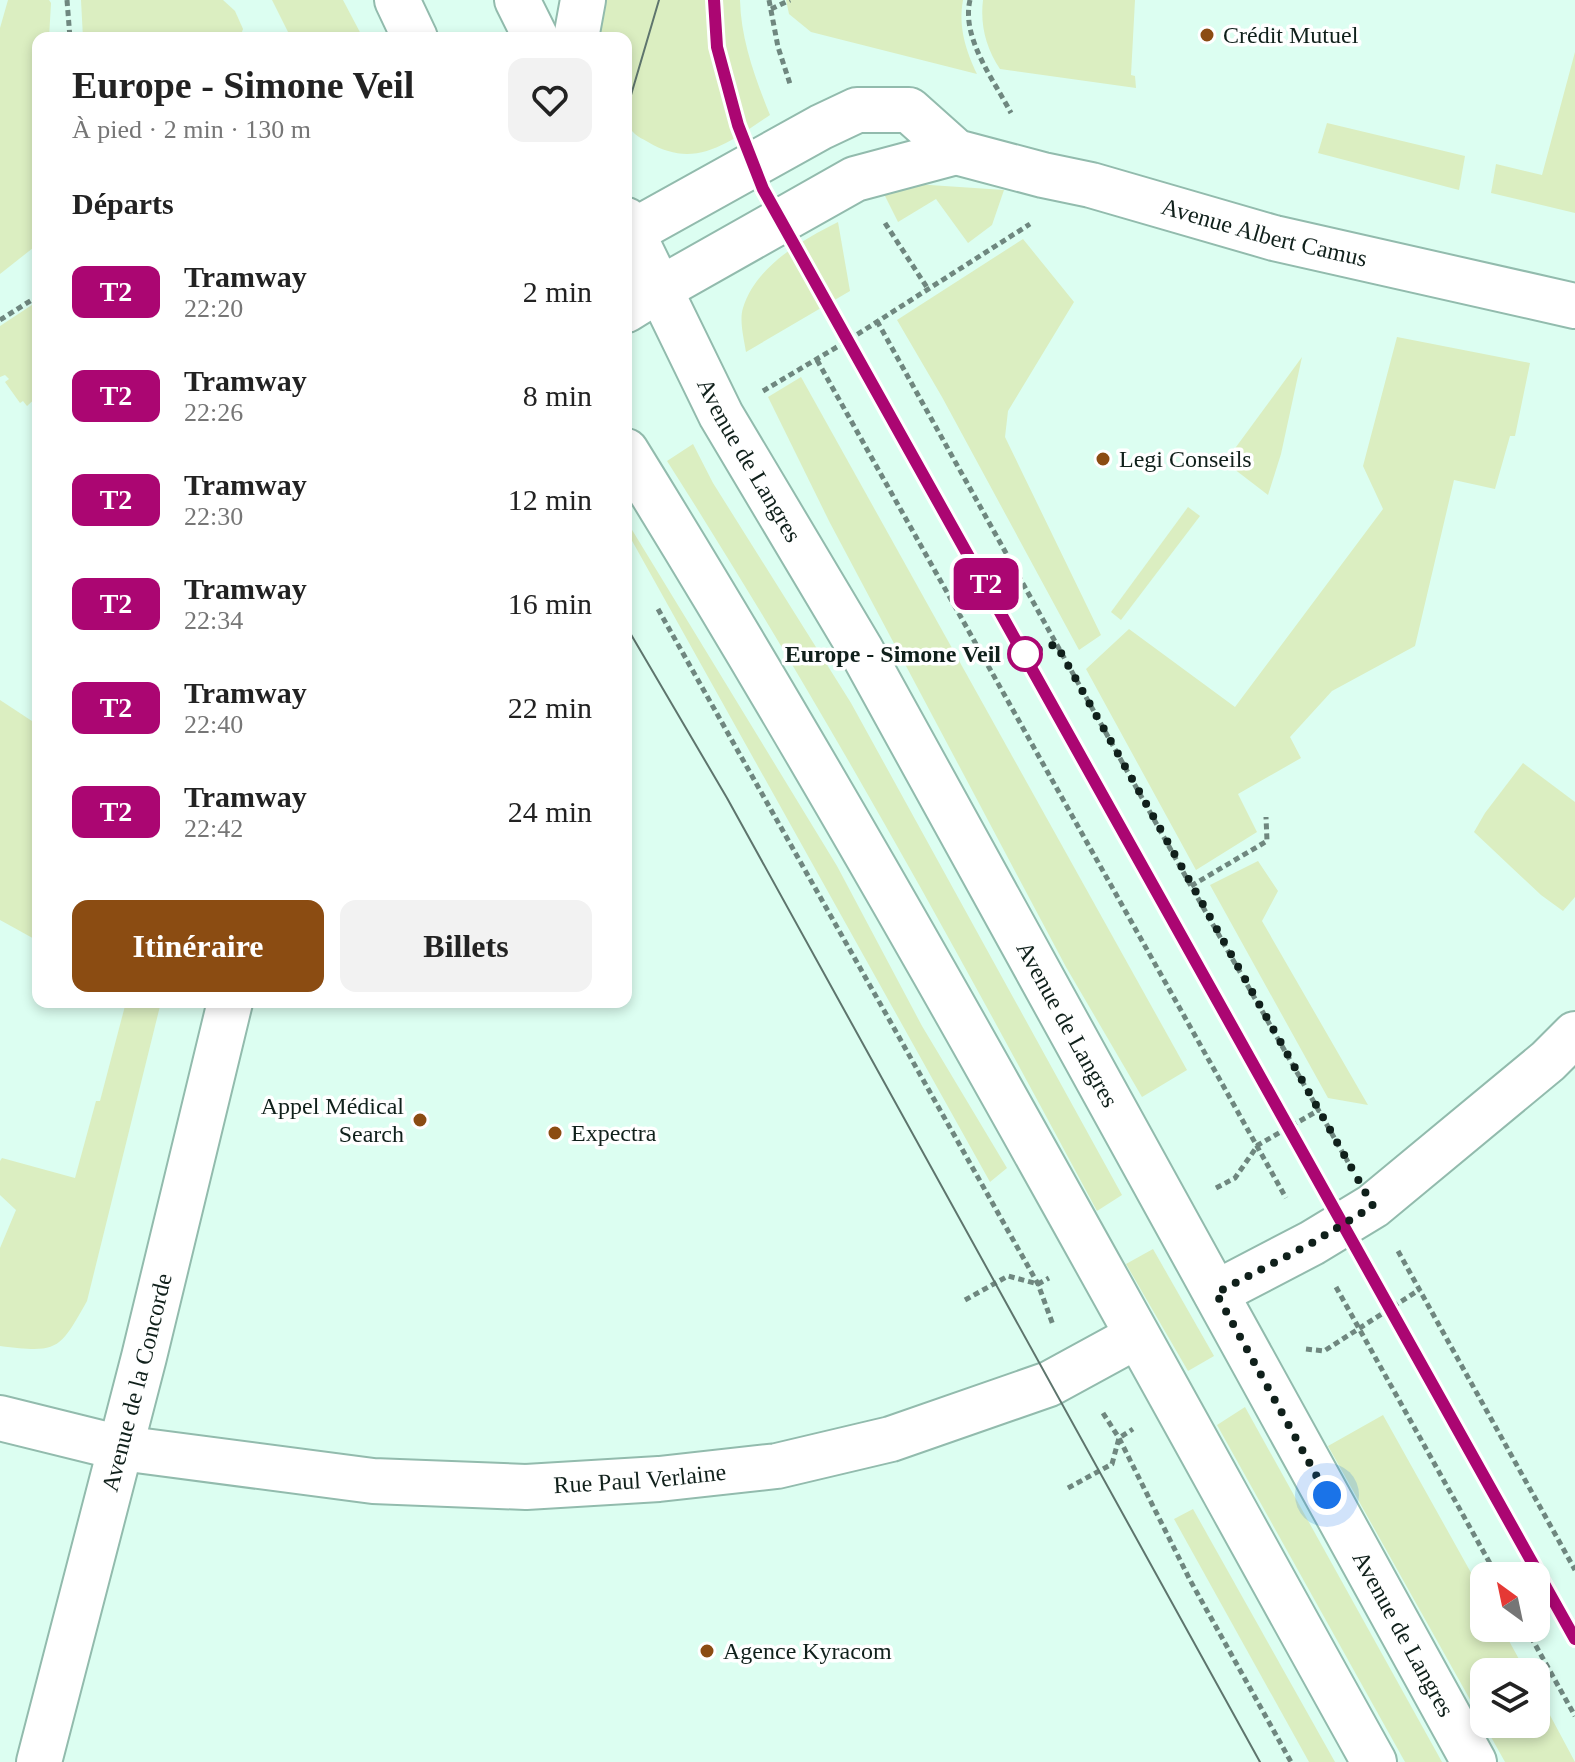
<!DOCTYPE html>
<html lang="fr">
<head>
<meta charset="utf-8">
<style>
  :root { --surface:#fff; --page:#f2f2f2; --text:#222; --muted:#767676; --accent:#8b4c12 }
  body { margin:0; font-family:Georgia,serif; background:var(--page); color:var(--text); height:100vh; display:flex; flex-direction:column; font-size:30px; white-space:nowrap }
  * { box-sizing:border-box; margin:0 }
  p { font-size:26px; color:var(--muted) }
  .icon { flex:none; width:44px; height:44px; fill:none; stroke:currentColor; stroke-width:2; stroke-linecap:round; stroke-linejoin:round }
  .map { position:relative; flex:1; overflow:hidden }
  .details { position:absolute; left:32px; top:32px; width:600px; height:976px; display:flex; flex-direction:column; background:var(--surface); border-radius:16px; box-shadow:0 4px 12px #0003 }
  .details>* { flex:none }
  .badge { padding:0 16px; border-radius:12px; font-size:28px; line-height:52px }
  .needle { width:52px; rotate:327deg }
  .fabs { position:absolute; left:1470px; top:1562px; display:grid; gap:16px }
  .fabs a { display:grid; place-items:center; width:80px; height:80px; border-radius:16px; background:var(--surface); box-shadow:0 4px 12px #0003; font-size:40px }
  .you { position:absolute; width:40px; height:40px; margin:-20px; border:6px solid #fff; border-radius:50%; background:#1a73e8; box-shadow:0 0 0 12px #1a73e833 }
  .map>.badge { position:absolute; translate:-50% -50%; box-shadow:0 0 0 4px #fff }
  h2 { padding:0 40px; font-size:30px; line-height:72px }
  .round { display:grid; place-items:center; flex:none; width:84px; height:84px; border-radius:16px; background:var(--page) }
  .summary { display:flex; align-items:center; justify-content:space-between; height:136px; padding:0 40px }
  h1 { font-size:38px; font-weight:700; line-height:60px }
  .button { display:flex; gap:16px; margin-top:auto; padding:16px 40px }
  .button a { flex:1; height:92px; border-radius:16px; background:var(--accent); color:#fff; font-size:32px; font-weight:700; line-height:92px; text-align:center }
  .button a+a { background:var(--page); color:var(--text) }
  ul { padding:0; list-style:none }
  li { display:flex; align-items:center; gap:24px; height:104px; padding:0 40px }
  li div { flex:1 }
  li b { display:block; font-size:30px }
  li em { font-style:normal }
  li .badge { min-width:88px; font-weight:700; text-align:center }
  .map>svg:first-child { display:block }
  .green { fill:#dbeec1 }
  .lines { fill:none; stroke-linecap:round; stroke-linejoin:round }
  .minor-casing { stroke:#92bbad; stroke-width:48 }
  .tertiary-casing { stroke:#92bbad; stroke-width:48 }
  .primary-casing { stroke:#92bbad; stroke-width:48 }
  .path { stroke:#6f877f; stroke-width:5; stroke-dasharray:6 4; stroke-linecap:butt }
  .minor { stroke:#fff; stroke-width:44 }
  .tertiary { stroke:#fff; stroke-width:44 }
  .primary { stroke:#fff; stroke-width:44 }
  .tram { stroke:#5e756d; stroke-width:2 }
  .line-casing { stroke:#fff; stroke-width:18 }
  .line { stroke:#ab0672; stroke-width:12 }
  .walk { stroke:#10201b; stroke-width:8; stroke-dasharray:0 14.4 }
  .poi-dot { fill:#8b4c12; stroke:#fff; stroke-width:3 }
  .stop-dot { fill:#fff; stroke:#ab0672; stroke-width:4 }
  .labels { text-anchor:middle; stroke-width:7; stroke-linejoin:round; paint-order:stroke }
  .poi-label { font-size:24px; fill:#10201b; stroke:#fff; text-anchor:start }
  .street-label { font-size:24px; fill:#10201b; stroke:#fff }
  .stop-label { font-size:24px; font-weight:bold; fill:#10201b; stroke:#fff; text-anchor:end }
</style>
</head>
<body>
<div class="map">
<svg width="1575" height="1762" viewBox="0 0 1575 1762">
  <rect width="100%" height="100%" fill="#dcfef1"/>
  <g class="green">
    <polygon points="8,0 49,0 51,3 49,38 38,38 38,244 0,274 0,28"/>
    <polygon points="81,0 223,0 235,11 243,29 240,38 83,38"/>
    <polygon points="272,0 343,0 363,38 291,38"/>
    <path d="M598 0H740C741 40 755 78 770 115 730 141 696 171 648 142 637 136 631 133 626 121V38H599L595 12Z"/>
    <path d="M786 0H963C958 27 966 51 977 74L811 32 789 14Z"/>
    <path d="M983 0H1135L1131 75 1135 76 1136 88 1000 69C986 48 980 25 983 0Z"/>
    <polygon points="1575,52 1575,213 1491,193 1496,164 1542,175"/>
    <polygon points="1327,123 1465,156 1459,190 1318,153"/>
    <polygon points="915,184 1004,190 992,225 968,243 936,199 898,222 884,194"/>
    <path d="M838 222 850 291 746 352C744 339 739 320 743 308 756 266 802 240 838 222Z"/>
    <polygon points="1023,239 1074,302 1008,411 1005,437 1101,635 1079,650 942,397 897,320"/>
    <polygon points="38,301 38,396 27,406 23,401 20,403 5,382 9,379 5,375 0,377 0,326"/>
    <polygon points="1397,337 1530,363 1515,436 1510,436 1495,489 1454,480 1415,646 1332,691 1290,737 1301,758 1238,794 1257,832 1196,870 1086,669 1129,629 1235,707 1383,509 1363,466"/>
    <polygon points="1302,357 1281,454 1268,495 1225,462"/>
    <polygon points="801,377 1187,1070 1142,1097 1066,967 830,523 768,397"/>
    <path d="M693 444 713 483 851 703 1122 1195 1097 1211C961 957 822 704 667 461Z"/>
    <polygon points="1188,507 1200,516 1121,620 1111,612"/>
    <polygon points="626,520 837,866 922,1026 1007,1168 990,1182 626,530"/>
    <polygon points="0,700 38,725 38,941 0,920"/>
    <polygon points="1523,763 1575,802 1575,897 1563,911 1541,895 1474,832 1485,813"/>
    <polygon points="1258,861 1278,891 1262,921 1368,1105 1328,1098 1210,885"/>
    <path d="M126 1002H161L87 1301C59 1351 58 1353 0 1346V1248L16 1210 0 1195V1161L2 1158 75 1178 96 1101H100Z"/>
    <polygon points="1153,1249 1214,1356 1188,1371 1126,1264"/>
    <polygon points="1245,1407 1442,1762 1405,1762 1217,1425"/>
    <polygon points="1383,1415 1484,1596 1484,1628 1502,1628 1526,1672 1484,1672 1484,1724 1536,1724 1536,1689 1575,1762 1505,1762 1328,1446"/>
    <polygon points="1193,1509 1335,1762 1309,1762 1174,1519"/>
  </g>
  <g class="lines">
    <defs>
      <g id="minor">
        <path id="s1" d="M632 232 821 127 857 110H909L956 152 1043 175 1091 185 1274 238 1575 306"/>
        <polyline points="660,289 855,179 956,152"/>
        <polyline points="1216,1293 1312,1243 1373,1206 1548,1061 1575,1034"/>
        <path id="s2" d="M0 1418 121 1448 373 1481 526 1487 659 1479 777 1466 891 1439 1049 1384 1137 1336"/>
        <path id="s3" d="M39 1762 144 1357 230 1002"/>
      </g>
      <polyline id="tertiary" points="576,38 583,0"/>
      <g id="primary">
        <polyline points="397,0 415,38"/>
        <polyline points="517,0 536,38"/>
        <path id="s4" d="M626 220 721 415 861 650 1474 1762"/>
        <polyline points="626,310 660,289"/>
        <path d="M626 451C891 879 1129 1322 1374 1762"/>
      </g>
    </defs>
    <use href="#minor" class="minor-casing"/>
    <use href="#tertiary" class="tertiary-casing"/>
    <use href="#primary" class="primary-casing"/>
    <g class="path">
      <polyline points="67,0 70,38"/>
      <polyline points="769,0 778,47 791,87"/>
      <path d="M970 0C961 38 994 80 1011 113"/>
      <polyline points="771,9 790,0"/>
      <polyline points="266,38 270,34"/>
      <polyline points="885,223 928,289"/>
      <polyline points="0,320 38,296"/>
      <polyline points="877,321 1191,886 1348,1162"/>
      <polyline points="817,360 1286,1198"/>
      <polyline points="763,391 847,341 1030,224"/>
      <polyline points="658,609 1038,1284 1053,1325"/>
      <polyline points="1191,886 1267,841 1266,817"/>
      <polyline points="1216,1188 1235,1178 1258,1145 1319,1110"/>
      <polyline points="1398,1251 1575,1570"/>
      <polyline points="1336,1287 1497,1576"/>
      <polyline points="965,1300 1008,1276 1038,1284 1049,1278"/>
      <polyline points="1306,1349 1324,1351 1419,1290"/>
      <polyline points="1103,1413 1119,1438 1190,1580 1291,1762"/>
      <polyline points="1068,1488 1112,1464 1119,1438 1133,1429"/>
      <polyline points="1526,1628 1575,1716"/>
    </g>
    <use href="#minor" class="minor"/>
    <use href="#tertiary" class="tertiary"/>
    <use href="#primary" class="primary"/>
    <g class="tram">
      <polyline points="714,0 717,47 738,125 763,189 1575,1639"/>
      <polyline points="626,112 659,0"/>
      <polyline points="626,626 727,798 1260,1762"/>
    </g>
  </g>
  <g class="lines">
    <defs>
      <polyline id="line" points="714,0 717,47 738,125 763,189 1575,1639"/>
    </defs>
    <use href="#line" class="line-casing"/>
    <use href="#line" class="line"/>
    <polyline class="walk" points="1025,654 1056,644 1373,1206 1312,1243 1216,1293 1327,1495"/>
  </g>
  <g class="poi-dot">
    <circle cx="1207" cy="35" r="8"/>
    <circle cx="1103" cy="459" r="8"/>
    <circle cx="420" cy="1120" r="8"/>
    <circle cx="555" cy="1133" r="8"/>
    <circle cx="707" cy="1651" r="8"/>
  </g>
  <circle class="stop-dot" cx="1025" cy="654" r="16"/>
  <g class="labels">
    <g class="poi-label">
      <text x="1223" y="43">Crédit Mutuel</text>
      <text x="1119" y="467">Legi Conseils</text>
      <text x="404" y="1114" text-anchor="end">Appel Médical<tspan x="404" dy="28">Search</tspan></text>
      <text x="571" y="1141">Expectra</text>
      <text x="723" y="1659">Agence Kyracom</text>
    </g>
    <g class="street-label">
      <text dy="8" stroke="none"><textPath href="#s1" startOffset="690">Avenue Albert Camus</textPath></text>
      <text dy="8" stroke="none"><textPath href="#s4" startOffset="270">Avenue de Langres</textPath></text>
      <text dy="8" stroke="none"><textPath href="#s4" startOffset="918">Avenue de Langres</textPath></text>
      <text dy="8" stroke="none"><textPath href="#s3" startOffset="392">Avenue de la Concorde</textPath></text>
      <text dy="8" stroke="none"><textPath href="#s2" startOffset="646">Rue Paul Verlaine</textPath></text>
      <text dy="8" stroke="none"><textPath href="#s4" startOffset="1614">Avenue de Langres</textPath></text>
    </g>
    <g class="stop-label">
      <text x="1001" y="662">Europe - Simone Veil</text>
    </g>
  </g>
</svg>
<div class="fabs">
<a><svg class="needle" viewBox="-14 -14 28 28"><path d="M0-13l5 13h-10z" fill="#e53935"/><path d="M0 13l5-13h-10z" fill="#767676"/></svg></a>
<a><svg class="icon" aria-label="layers" viewBox="0 0 24 24"><path d="M12 4l9 5-9 5-9-5zM3 14l9 5 9-5"/></svg></a>
</div>
<div class="you" style="left:1327px;top:1495px"></div>
<b class="badge" style="left:986px;top:584px;background:#ab0672;color:#fff">T2</b>
<section class="details">
<div class="summary"><div><h1>Europe - Simone Veil</h1><p>À pied · 2 min · 130 m</p></div><a class="round"><svg class="icon" aria-label="heart" viewBox="0 0 24 24"><path d="M12 20l-8-8c-3-5 5-10 8-4 3-6 11-1 8 4z"/></svg></a></div>
<h2>Départs</h2>
<ul>
<li><span class="badge" style="background:#ab0672;color:#fff">T2</span><div><b>Tramway</b><p>22:20</p></div><em>2 min</em></li>
<li><span class="badge" style="background:#ab0672;color:#fff">T2</span><div><b>Tramway</b><p>22:26</p></div><em>8 min</em></li>
<li><span class="badge" style="background:#ab0672;color:#fff">T2</span><div><b>Tramway</b><p>22:30</p></div><em>12 min</em></li>
<li><span class="badge" style="background:#ab0672;color:#fff">T2</span><div><b>Tramway</b><p>22:34</p></div><em>16 min</em></li>
<li><span class="badge" style="background:#ab0672;color:#fff">T2</span><div><b>Tramway</b><p>22:40</p></div><em>22 min</em></li>
<li><span class="badge" style="background:#ab0672;color:#fff">T2</span><div><b>Tramway</b><p>22:42</p></div><em>24 min</em></li>
</ul>
<div class="button"><a>Itinéraire</a><a>Billets</a></div>
</section>
</div>
</body>
</html>
